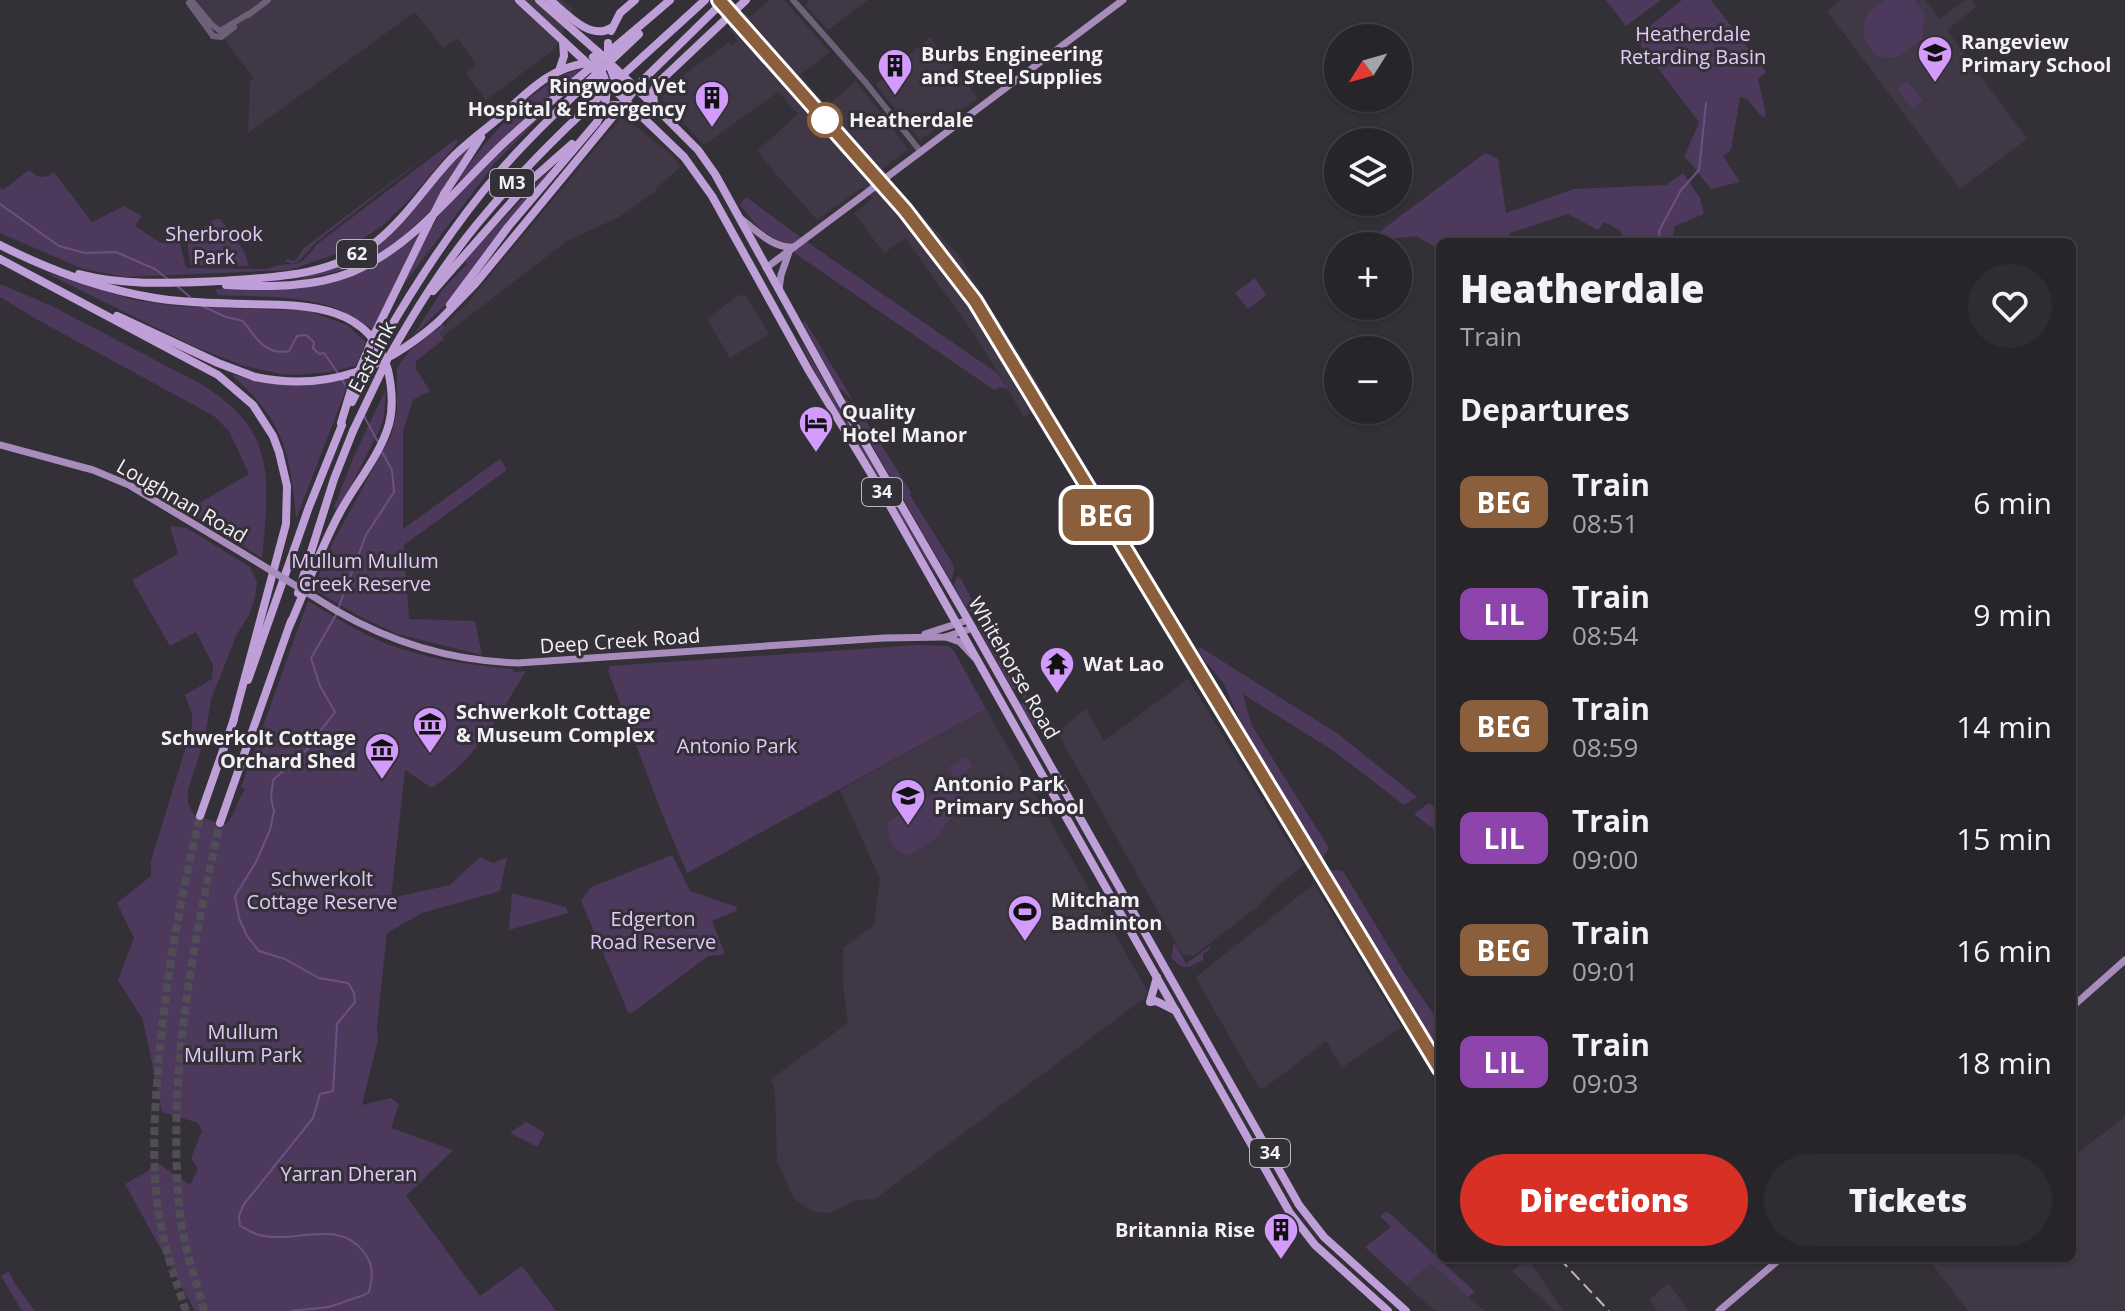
<!DOCTYPE html>
<html lang="en">
<head>
<meta charset="utf-8">
<style>
  :root { --surface:#27242a; --page:#2f2c32; --text:#f1f3f6; --muted:#a4a4a8; --line:#434147; --accent:#d93025 }
  body { margin:0; font-family:"Open Sans",sans-serif; background:var(--page); color:var(--text); height:100vh; display:flex; flex-direction:column; font-size:30px; white-space:nowrap }
  * { box-sizing:border-box; margin:0 }
  p { font-size:26px; color:var(--muted) }
  .icon { flex:none; width:44px; height:44px; fill:none; stroke:currentColor; stroke-width:2; stroke-linecap:round; stroke-linejoin:round }
  .map { position:relative; flex:1; overflow:hidden }
  .details { position:absolute; left:1436px; top:238px; width:640px; height:1024px; display:flex; flex-direction:column; background:var(--surface); border-radius:12px; box-shadow:0 2px 6px #0004,0 0 0 2px var(--line) }
  .details>* { flex:none }
  .badge { padding:0 16px; border-radius:12px; font-size:28px; line-height:52px }
  .needle { width:52px; rotate:233deg }
  .controls { position:absolute; left:1324px; top:24px; display:grid; gap:16px }
  .controls a { display:grid; place-items:center; width:88px; height:88px; border-radius:50%; background:var(--surface); box-shadow:0 2px 6px #0004,0 0 0 2px var(--line); font-size:40px }
  .map>.badge { position:absolute; translate:-50% -50%; box-shadow:0 0 0 4px #fff }
  h2 { padding:0 24px; font-size:30px; line-height:72px }
  .round { display:grid; place-items:center; flex:none; width:84px; height:84px; border-radius:42px; background:var(--page) }
  .summary { display:flex; align-items:center; justify-content:space-between; height:136px; padding:0 24px }
  h1 { font-size:38px; font-weight:800; line-height:60px }
  .button { display:flex; gap:16px; margin-top:auto; padding:16px 24px }
  .button a { flex:1; height:92px; border-radius:48px; background:var(--accent); color:#fff; font-size:32px; font-weight:800; line-height:92px; text-align:center }
  .button a+a { background:var(--page); color:var(--text) }
  ul { padding:0; list-style:none }
  li { display:flex; align-items:center; gap:24px; height:112px; padding:0 24px }
  li div { flex:1 }
  li b { display:block; font-size:30px }
  li em { font-style:normal }
  li .badge { min-width:88px; font-weight:700; text-align:center }
  .map>svg:first-child { display:block }
  .built { fill:#403846 }
  .green { fill:#4d395b }
  .lines { fill:none; stroke-linecap:round; stroke-linejoin:round }
  .stream { stroke:#6d5083; stroke-width:2 }
  .highway-tunnel { stroke:#514d54; stroke-width:8; stroke-dasharray:8 4; stroke-linecap:butt }
  .minor { stroke:#6d6078; stroke-width:6 }
  .major { stroke:#a88dbc; stroke-width:7 }
  .highway { stroke:#bf9fd8; stroke-width:8 }
  .rail { stroke:#bbb7bd; stroke-width:2; stroke-dasharray:12 6; stroke-linecap:butt }
  .major-bridge { stroke:#a88dbc; stroke-width:7 }
  .highway-bridge { stroke:#bf9fd8; stroke-width:8 }
  .line-casing { stroke:#fff; stroke-width:18 }
  .line { stroke:#8b5e3c; stroke-width:12 }
  .stop-dot { fill:#fff; stroke:#8b5e3c; stroke-width:4 }
  .labels { text-anchor:middle; stroke-width:6; stroke-linejoin:round; paint-order:stroke }
  .shield { fill:#343038; stroke:#bab7bd; stroke-width:2 }
  .shield-label { font-size:18px; font-weight:bold; fill:#f4f1f6 }
  .park-label { font-size:20px; fill:#e3c9f8; stroke:#343038 }
  .poi-label { font-size:20px; font-weight:bold; fill:#f4f1f6; stroke:#343038; text-anchor:start }
  .stop-label { font-size:20px; font-weight:bold; fill:#f4f1f6; stroke:#343038; text-anchor:start }
  .street-label { font-size:20px; fill:#f4f1f6; stroke:#343038 }
</style>
</head>
<body>
<div class="map">
<svg width="2125" height="1311" viewBox="0 0 2125 1311">
  <rect width="100%" height="100%" fill="#343038"/>
  <g class="built">
    <polygon points="195,0 562,0 573,9 556,48 486,100 466,73 476,64 457,38 443,48 415,12 248,133 250,82 254,79"/>
    <polygon points="770,0 784,0 830,52 800,75 827,106 856,81 908,149 883,169 892,184 957,253 1049,401 1024,417 977,338 905,238 884,253 854,213 873,198 863,187 817,220 777,175 757,151 798,114 778,92 704,145 661,99 674,82 729,42 731,45 735,43 737,39 729,29 729,26 745,13 749,17"/>
    <polygon points="809,0 868,0 828,30 806,6"/>
    <polygon points="1841,0 1925,0 1940,19 1965,0 1971,0 1976,7 1947,30 2027,139 1960,189 1827,11"/>
    <polygon points="930,37 978,98 920,140 877,86 877,83"/>
    <polygon points="622,116 671,154 680,165 678,169 655,189 656,191 619,217 567,241 442,337 440,335 449,320 463,308"/>
    <polygon points="739,295 746,296 769,334 730,358 707,319"/>
    <polygon points="1188,679 1303,866 1277,886 1256,908 1193,956 1182,954 1057,732 1086,709 1104,741"/>
    <polygon points="986,709 1148,992 1146,997 875,1199 857,1200 830,1213 814,1212 794,1199 777,1161 775,1093 771,1079 848,1023 843,984 843,948 874,925 880,879 840,790"/>
    <polygon points="1314,884 1401,1027 1342,1068 1326,1041 1263,1089 1259,1088 1197,980 1197,976"/>
    <polygon points="2125,1117 2125,1311 1968,1311 1932,1264 1940,1258 2072,1258 2072,1157"/>
    <polygon points="1528,1259 1555,1299 1564,1311 1555,1311 1512,1271"/>
    <polygon points="1431,1262 1468,1297 1485,1311 1435,1311 1406,1285"/>
    <polygon points="1668,1283 1689,1311 1657,1311 1649,1300"/>
  </g>
  <g class="green">
    <polygon points="1606,0 1661,0 1626,26"/>
    <polygon points="1682,0 1711,0 1766,72 1758,79 1766,115 1763,118 1747,99 1740,97 1731,150 1723,156 1740,182 1711,189 1689,161 1684,157 1699,122 1635,38"/>
    <path d="M1886 0H1915L1925 15 1922 39C1914 44 1904 55 1896 57 1868 64 1855 30 1870 11 1874 6 1881 3 1886 0Z"/>
    <path d="M581 69 453 187C477 150 535 78 581 69Z"/>
    <polygon points="1907,81 1923,101 1913,109 1897,89"/>
    <polygon points="551,106 495,163 398,292 443,206"/>
    <path d="M456 139 458 142 409 200 382 226 344 251 290 270 126 277 83 269 0 233V187L3 190 29 170C38 179 45 179 54 172L92 222 124 206 142 216 135 226 161 243H180L186 268 268 269C294 257 294 276 317 244Z"/>
    <polygon points="441,145 315,243 300,260 293,264 285,261 288,259 295,261 304,248"/>
    <polygon points="468,145 470,147 452,173 431,210 389,249 344,270 295,281 362,255"/>
    <polygon points="1485,153 1498,159 1506,213 1574,189 1666,185 1683,173 1700,198 1704,214 1675,226 1672,242 1624,242 1620,230 1604,222 1598,230 1568,214 1510,233 1511,242 1440,242 1440,250 1416,236 1379,240 1375,235"/>
    <polygon points="550,169 551,171 447,303 413,336 443,289 467,264 465,260"/>
    <polygon points="746,197 810,244 997,373 1008,390 1002,387 994,390 780,243 757,226 740,205"/>
    <polygon points="216,219 220,219 244,251 249,266 191,265 187,242 198,230"/>
    <path d="M418 236 372 330C328 292 273 298 218 295L215 289 286 288 371 266Z"/>
    <polygon points="44,272 134,300 176,306 309,311 347,325 366,342 356,366 329,372 297,375 280,374 241,365 191,345"/>
    <polygon points="1255,278 1266,295 1248,309 1235,293"/>
    <path d="M0 284 52 306 197 382C276 427 270 477 262 558L186 511 249 474 229 431 214 416 38 320 0 297Z"/>
    <polygon points="805,321 852,399 851,399 841,389 839,390 803,322"/>
    <polygon points="442,325 445,326 440,334 444,339 416,361 416,369 430,391 413,400 403,432 403,529 500,459 507,470 404,545 409,619 475,621 482,655 397,634 357,615 313,589 333,542 391,436 397,409 397,368 410,350"/>
    <polygon points="798,337 925,552 939,581 817,376"/>
    <path d="M232 375C276 384 305 388 350 379L296 519C290 451 284 422 232 375Z"/>
    <polygon points="386,389 384,417 379,431 338,511 334,507 354,456"/>
    <polygon points="844,397 850,403 854,402 911,492 910,495 953,564 954,571 951,581"/>
    <path d="M170 526 187 528 250 567 257 582 255 598 249 615 236 636 211 700 205 737 188 790V803L194 815 225 825C235 817 236 801 245 790L241 787 308 601C333 616 358 632 385 643 425 659 470 665 513 669L514 672 526 671C497 718 479 756 432 788L405 770 391 898 450 885 480 857 493 863 507 857 500 891 422 913 387 933 377 1026 378 1040 362 1105 391 1098 399 1104 391 1128 453 1150 406 1196 480 1296 522 1266 556 1311H195L125 1184 148 1171 156 1162 190 1185 198 1169 191 1158 202 1131 198 1123 162 1112 143 1020 118 980 134 938 117 903 151 876V861L192 727V714L185 695 212 679 213 665 196 632 170 646 132 580 178 554Z"/>
    <polygon points="957,576 961,579 978,611 969,612 954,586"/>
    <polygon points="982,624 988,628 1022,688 1018,691 1012,688 977,625"/>
    <polygon points="919,645 948,646 954,651 986,709 687,873 663,816 608,671 610,666"/>
    <polygon points="1200,647 1338,734 1417,797 1404,805 1331,749 1243,694 1251,724 1329,848 1319,863 1241,724 1224,684 1197,651"/>
    <polygon points="1023,691 1039,719 1039,728 1032,724 1020,704 1023,702"/>
    <polygon points="966,756 973,767 955,778 948,768"/>
    <path d="M945 788C958 790 961 802 959 813L944 824 945 826 940 830 942 834 908 856C893 850 888 839 887 824 908 805 923 802 945 788Z"/>
    <polygon points="1429,803 1440,812 1440,834 1414,814"/>
    <polygon points="672,855 690,891 737,907 736,911 712,921 725,954 708,956 632,1013 628,1012 581,901 591,887"/>
    <polygon points="1336,870 1343,871 1406,975 1440,1023 1440,1061 1325,872"/>
    <polygon points="512,893 566,907 568,913 509,930"/>
    <polygon points="1174,943 1186,963 1184,965 1209,947 1210,949 1203,954 1203,960 1189,967 1182,967 1171,958"/>
    <polygon points="526,1122 545,1133 537,1147 510,1133"/>
    <polygon points="1387,1211 1475,1292 1468,1297 1431,1263 1406,1285 1365,1247 1391,1227 1380,1216"/>
    <polygon points="9,1271 15,1284 35,1311 22,1311 1,1276"/>
  </g>
  <g class="lines">
    <g class="stream">
      <polyline points="0,204 59,246 85,253 116,252 155,269 169,280"/>
      <polyline points="1660,242 1659,231 1681,190 1699,170 1706,103"/>
      <polyline points="177,286 190,297"/>
      <path d="M202 306 226 317 243 321C256 338 266 356 289 351L297 336 306 335 314 342 313 348 319 354 324 353 338 373"/>
      <polyline points="341,378 348,390"/>
      <polyline points="364,416 378,442"/>
      <polyline points="338,609 366,535 394,492 392,470 382,452"/>
      <path d="M291 1311 329 1307 364 1295 369 1292C373 1276 374 1265 363 1251 335 1217 292 1246 256 1234 251 1232 245 1228 240 1226L239 1216 244 1204 313 1118 320 1094 333 1091 337 1024 355 1002 354 993 348 983 319 978 285 959 259 951 247 936 239 918 235 896 256 862 270 830 274 811 271 798 273 780 314 743 317 735 335 712 320 686 311 658 336 615"/>
    </g>
    <g class="highway-tunnel">
      <path d="M186 1311C178 1286 168 1260 163 1235 150 1177 154 1116 159 1058 166 976 181 896 200 816"/>
      <path d="M204 1311C195 1276 181 1240 179 1204 168 1076 192 947 220 823"/>
    </g>
    <g class="minor">
      <polyline points="191,0 211,24 220,31 250,13"/>
      <polyline points="793,0 866,83 921,152"/>
      <polyline points="189,3 213,36"/>
      <polyline points="248,15 268,0"/>
      <polyline points="213,36 221,37 234,27"/>
    </g>
    <g class="major">
      <polyline points="883,180 1123,0"/>
      <path d="M740 218C756 230 773 249 794 247"/>
      <polyline points="766,268 873,188"/>
      <polyline points="779,290 781,275 789,252"/>
      <polyline points="0,445 93,470 129,485 244,554"/>
      <path d="M337 611C394 644 453 661 518 663L884 638 945 637 973 628"/>
      <polyline points="925,634 968,620"/>
      <polyline points="946,637 960,642 974,657"/>
      <polyline points="2072,1007 2125,960"/>
      <polyline points="1719,1311 1781,1258"/>
    </g>
    <g class="highway">
      <polyline points="519,0 587,63"/>
      <polyline points="539,0 598,52"/>
      <path d="M550 0C566 13 590 41 611 28"/>
      <polyline points="611,31 620,13 635,0"/>
      <polyline points="560,68 564,56 563,42"/>
      <polyline points="642,94 698,150 715,174 840,400 968,620 1299,1205 1324,1237 1406,1311"/>
      <polyline points="654,104 653,91 657,84 746,0"/>
      <polyline points="631,106 684,157 712,196 809,371 885,497 1290,1213 1315,1245 1388,1311"/>
      <polyline points="444,194 481,137"/>
      <path d="M0 245C49 270 100 289 155 298 185 303 216 303 246 304 301 305 370 302 388 370 392 388 394 405 389 424 380 456 355 484 339 514 320 550 306 588 290 625"/>
      <polyline points="0,259 218,375 253,405 273,436 279,452 287,486 286,524 233,722"/>
      <path d="M79 274C125 286 172 283 219 281 275 277 329 277 376 242 405 219 425 187 450 160 465 144 484 131 501 116 528 92 549 68 587 63"/>
      <path d="M226 285C268 287 312 288 352 272 414 246 456 188 504 143 558 93 615 48 670 0"/>
      <polyline points="433,291 529,182 572,144"/>
      <polyline points="450,305 508,227 597,122 604,108"/>
      <polyline points="117,316 218,363 255,377"/>
      <polyline points="438,322 475,284 643,80 725,0"/>
      <polyline points="375,333 428,225"/>
      <path d="M382 342C417 281 454 224 500 171 543 122 592 79 639 34"/>
      <path d="M390 355C416 309 444 264 478 223 545 141 627 72 705 0"/>
      <polyline points="298,593 334,479 353,431"/>
      <polyline points="248,680 309,507 342,425"/>
      <polyline points="200,816 234,719"/>
      <polyline points="220,823 291,621"/>
      <polyline points="1157,977 1150,1002 1156,1001 1176,1011"/>
    </g>
    <g class="rail">
      <path d="M715 0C805 102 902 200 979 313L1440 1075"/>
      <polyline points="1559,1258 1609,1311"/>
    </g>
    <g class="major-bridge">
      <polyline points="873,188 883,180"/>
      <polyline points="244,554 337,611"/>
    </g>
    <g class="highway-bridge">
      <polyline points="608,43 608,61 619,91"/>
      <polyline points="598,52 642,94"/>
      <path d="M593 57C605 74 610 88 604 108L613 105 631 106"/>
      <polyline points="587,63 631,106"/>
      <polyline points="428,225 444,194"/>
      <path d="M255 377C328 392 384 369 438 322"/>
      <polyline points="352,402 382,342"/>
      <polyline points="341,423 351,390 375,333"/>
      <polyline points="353,431 387,360"/>
    </g>
  </g>
  <g class="lines">
    <defs>
      <polyline id="line" points="719,0 905,210 975,301 1440,1069"/>
    </defs>
    <use href="#line" class="line-casing"/>
    <use href="#line" class="line"/>
  </g>
  <defs>
    <symbol id="school-pin" viewBox="-11 -11 22 30"><path d="M0 17L-7.5 6A9.5 9.5 0 1 1 7.5 6Z" fill="#d39cfc" stroke="#343038"/><path d="M0-5L7-2L0 1L-7-2ZM-4 1L0 2.5L4 1V4Q0 6-4 4Z" fill="#111"/></symbol>
    <symbol id="building-pin" viewBox="-11 -11 22 30"><path d="M0 17L-7.5 6A9.5 9.5 0 1 1 7.5 6Z" fill="#d39cfc" stroke="#343038"/><path d="M-4-6H4V6H1V3H-1V6H-4ZM-2.5-4.3h1.7v1.8h-1.7ZM.8-4.3h1.7v1.8H.8ZM-2.5-1h1.7V.8h-1.7ZM.8-1h1.7V.8H.8Z" fill="#111"/></symbol>
    <symbol id="hotel-pin" viewBox="-11 -11 22 30"><path d="M0 17L-7.5 6A9.5 9.5 0 1 1 7.5 6Z" fill="#d39cfc" stroke="#343038"/><path d="M-6-4.5h1.5V1H6V5H4.5V3h-9V5H-6ZM-4 0a1.8 1.8 0 1 1 3.6 0ZM.5 0V-2.5h3Q6-2.5 6 0Z" fill="#111"/></symbol>
    <symbol id="temple-pin" viewBox="-11 -11 22 30"><path d="M0 17L-7.5 6A9.5 9.5 0 1 1 7.5 6Z" fill="#d39cfc" stroke="#343038"/><path d="M0-6L5-2H3V0L6.5 2.5H4V6H1.5V3h-3V6H-4V2.5H-6.5L-3 0V-2H-5Z" fill="#111"/></symbol>
    <symbol id="museum-pin" viewBox="-11 -11 22 30"><path d="M0 17L-7.5 6A9.5 9.5 0 1 1 7.5 6Z" fill="#d39cfc" stroke="#343038"/><path d="M0-6L6-3V-2H-6V-3ZM-5-1h2V3h-2ZM-1-1h2V3h-2ZM3-1h2V3H3ZM-6 4H6V6H-6Z" fill="#111"/></symbol>
    <symbol id="stadium-pin" viewBox="-11 -11 22 30"><path d="M0 17L-7.5 6A9.5 9.5 0 1 1 7.5 6Z" fill="#d39cfc" stroke="#343038"/><path d="M0-5a6.5 5 0 1 0 0 10a6.5 5 0 1 0 0-10ZM-3.5-1.8h7v3.6h-7Z" fill="#111"/></symbol>
  </defs>
  <g fill-rule="evenodd">
    <use href="#school-pin" x="1915" y="33" width="40" height="54"/>
    <use href="#building-pin" x="875" y="46" width="40" height="54"/>
    <use href="#building-pin" x="692" y="78" width="40" height="54"/>
    <use href="#hotel-pin" x="796" y="403" width="40" height="54"/>
    <use href="#temple-pin" x="1037" y="644" width="40" height="54"/>
    <use href="#museum-pin" x="410" y="704" width="40" height="54"/>
    <use href="#museum-pin" x="362" y="730" width="40" height="54"/>
    <use href="#school-pin" x="888" y="776" width="40" height="54"/>
    <use href="#stadium-pin" x="1005" y="892" width="40" height="54"/>
    <use href="#building-pin" x="1261" y="1210" width="40" height="54"/>
  </g>
  <circle class="stop-dot" cx="825" cy="120" r="16"/>
  <g class="labels">
    <g class="shield">
      <rect x="490" y="169" width="44" height="28" rx="6"/>
      <rect x="337" y="240" width="40" height="28" rx="6"/>
      <rect x="862" y="478" width="40" height="28" rx="6"/>
      <rect x="1250" y="1139" width="40" height="28" rx="6"/>
    </g>
    <g class="shield-label">
      <text x="512" y="189">M3</text>
      <text x="357" y="260">62</text>
      <text x="882" y="498">34</text>
      <text x="1270" y="1159">34</text>
    </g>
    <g class="park-label">
      <text x="1693" y="41">Heatherdale<tspan x="1693" dy="23">Retarding Basin</tspan></text>
      <text x="214" y="241">Sherbrook<tspan x="214" dy="23">Park</tspan></text>
      <text x="365" y="568">Mullum Mullum<tspan x="365" dy="23">Creek Reserve</tspan></text>
      <text x="737" y="753">Antonio Park</text>
      <text x="322" y="886">Schwerkolt<tspan x="322" dy="23">Cottage Reserve</tspan></text>
      <text x="653" y="926">Edgerton<tspan x="653" dy="23">Road Reserve</tspan></text>
      <text x="243" y="1039">Mullum<tspan x="243" dy="23">Mullum Park</tspan></text>
      <text x="349" y="1181">Yarran Dheran</text>
    </g>
    <g class="poi-label">
      <text x="1961" y="49">Rangeview<tspan x="1961" dy="23">Primary School</tspan></text>
      <text x="921" y="61">Burbs Engineering<tspan x="921" dy="23">and Steel Supplies</tspan></text>
      <text x="686" y="93" text-anchor="end">Ringwood Vet<tspan x="686" dy="23">Hospital &amp; Emergency</tspan></text>
      <text x="842" y="419">Quality<tspan x="842" dy="23">Hotel Manor</tspan></text>
      <text x="1083" y="671">Wat Lao</text>
      <text x="456" y="719">Schwerkolt Cottage<tspan x="456" dy="23">&amp; Museum Complex</tspan></text>
      <text x="356" y="745" text-anchor="end">Schwerkolt Cottage<tspan x="356" dy="23">Orchard Shed</tspan></text>
      <text x="934" y="791">Antonio Park<tspan x="934" dy="23">Primary School</tspan></text>
      <text x="1051" y="907">Mitcham<tspan x="1051" dy="23">Badminton</tspan></text>
      <text x="1255" y="1237" text-anchor="end">Britannia Rise</text>
    </g>
    <g class="stop-label">
      <text x="849" y="127">Heatherdale</text>
    </g>
    <g class="street-label">
      <text transform="translate(372 357) rotate(-62)" y="7">EastLink</text>
      <text transform="translate(182 501) rotate(30)" y="7">Loughnan Road</text>
      <text transform="translate(620 641) rotate(-4)" y="7">Deep Creek Road</text>
      <text transform="translate(1014 668) rotate(60)" y="7">Whitehorse Road</text>
    </g>
  </g>
</svg>
<div class="controls">
<a><svg class="needle" viewBox="-14 -14 28 28"><path d="M0-13l5 13h-10z" fill="#e53935"/><path d="M0 13l5-13h-10z" fill="#a4a4a8"/></svg></a>
<a><svg class="icon" aria-label="layers" viewBox="0 0 24 24"><path d="M12 4l9 5-9 5-9-5zM3 14l9 5 9-5"/></svg></a>
<a>+</a>
<a>−</a>
</div>
<b class="badge" style="left:1106px;top:515px;background:#8b5e3c;color:#fff">BEG</b>
<section class="details">
<div class="summary"><div><h1>Heatherdale</h1><p>Train</p></div><a class="round"><svg class="icon" aria-label="heart" viewBox="0 0 24 24"><path d="M12 20l-8-8c-3-5 5-10 8-4 3-6 11-1 8 4z"/></svg></a></div>
<h2>Departures</h2>
<ul>
<li><span class="badge" style="background:#8b5e3c;color:#fff">BEG</span><div><b>Train</b><p>08:51</p></div><em>6 min</em></li>
<li><span class="badge" style="background:#8e44ad;color:#fff">LIL</span><div><b>Train</b><p>08:54</p></div><em>9 min</em></li>
<li><span class="badge" style="background:#8b5e3c;color:#fff">BEG</span><div><b>Train</b><p>08:59</p></div><em>14 min</em></li>
<li><span class="badge" style="background:#8e44ad;color:#fff">LIL</span><div><b>Train</b><p>09:00</p></div><em>15 min</em></li>
<li><span class="badge" style="background:#8b5e3c;color:#fff">BEG</span><div><b>Train</b><p>09:01</p></div><em>16 min</em></li>
<li><span class="badge" style="background:#8e44ad;color:#fff">LIL</span><div><b>Train</b><p>09:03</p></div><em>18 min</em></li>
</ul>
<div class="button"><a>Directions</a><a>Tickets</a></div>
</section>
</div>
</body>
</html>
